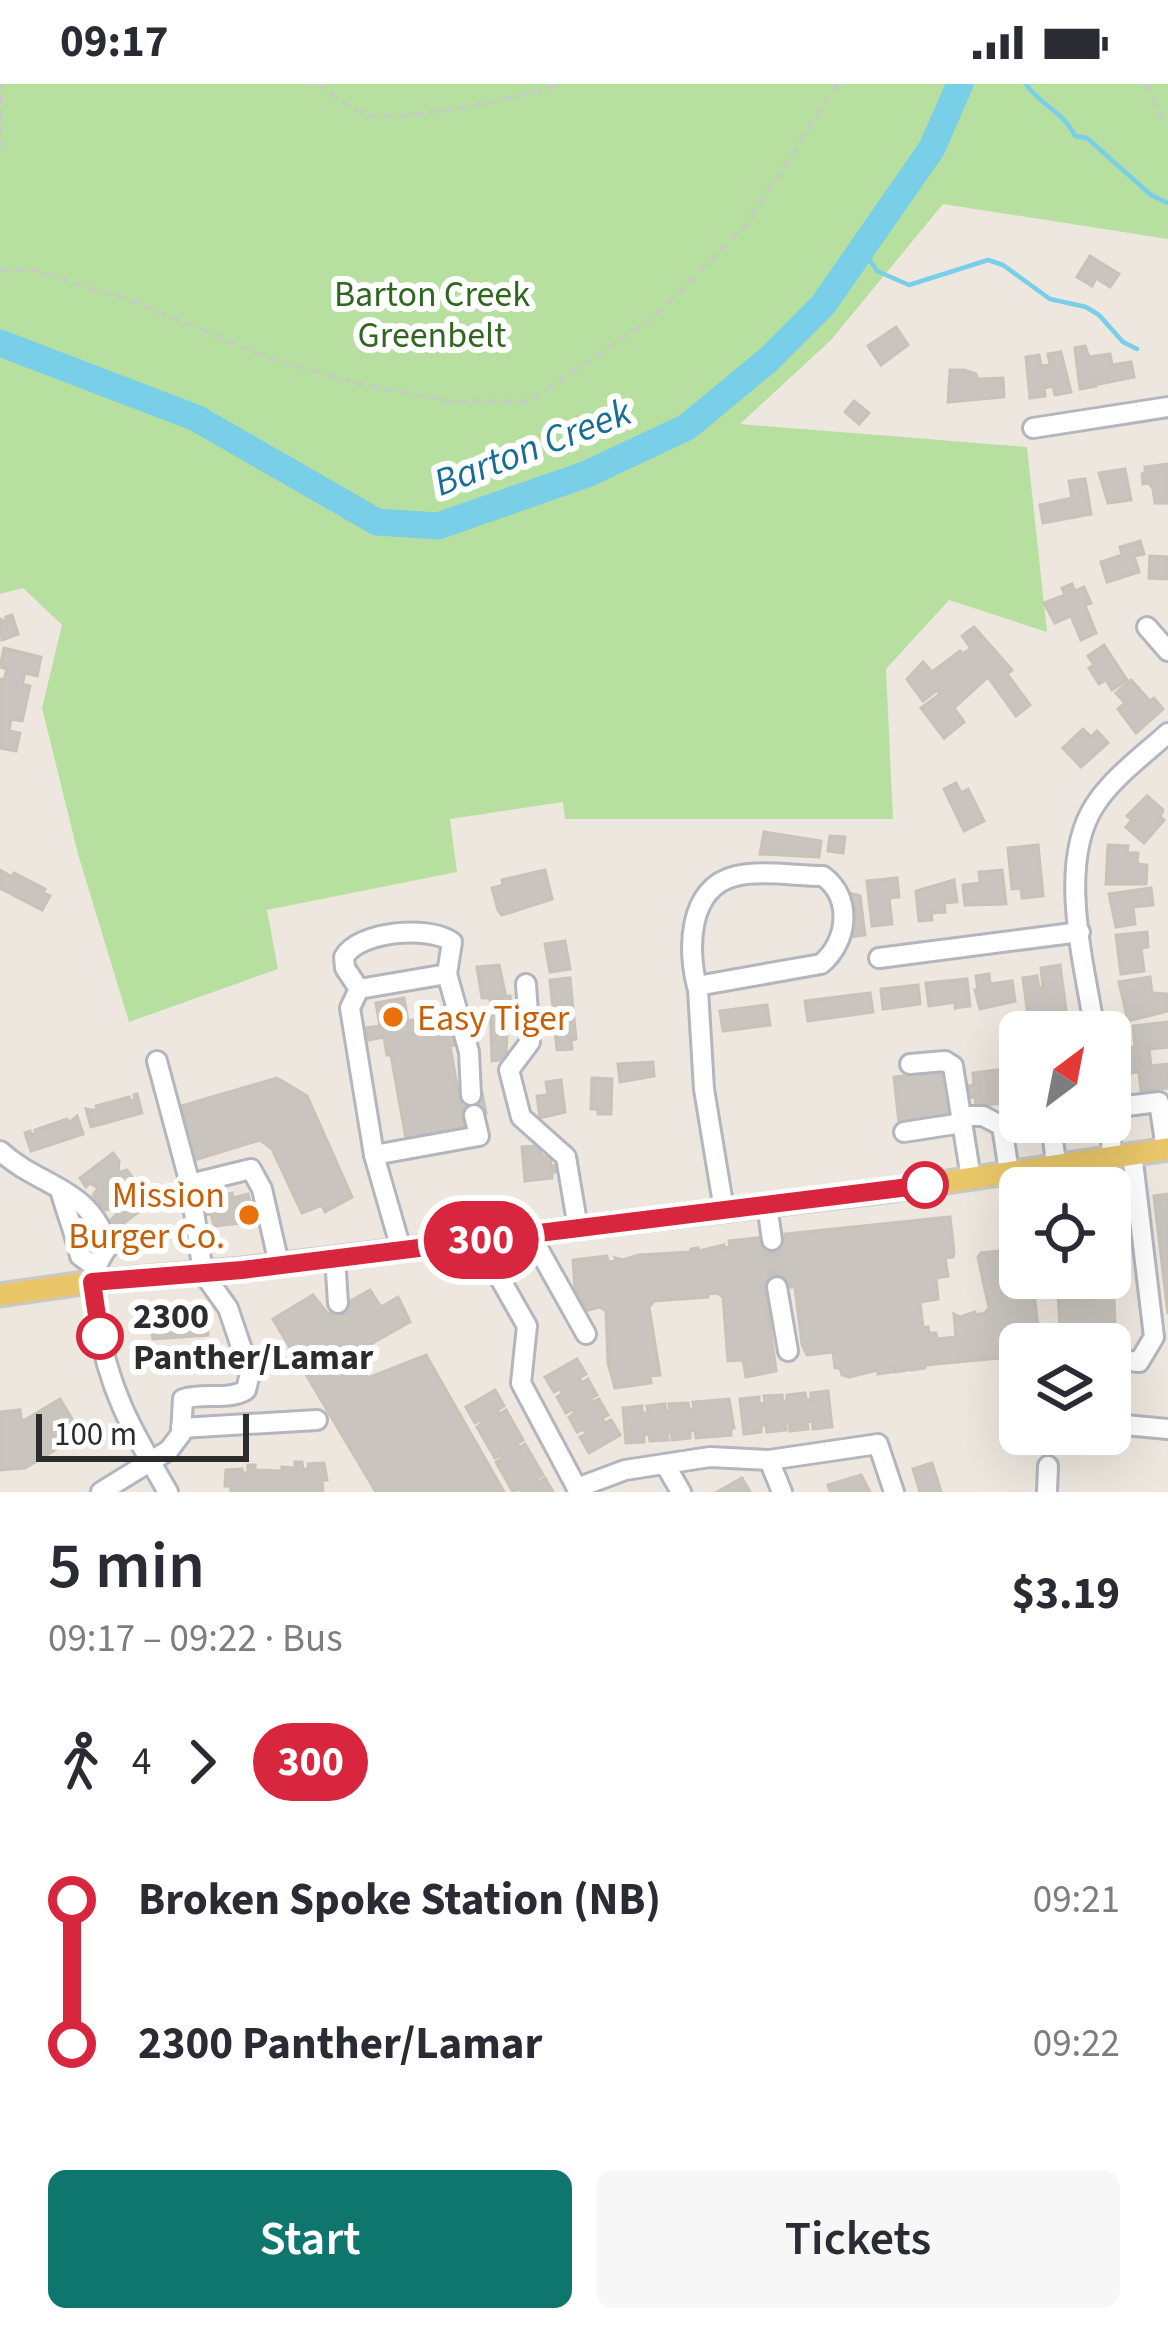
<!DOCTYPE html>
<html lang="en">
<head>
<meta charset="utf-8">
<style>
  :root { --surface:#fff; --page:#f7f7f7; --text:#2b2b33; --muted:#7c7c81; --accent:#0f766e }
  body { margin:0; font-family:"Source Sans 3",sans-serif; background:var(--page); color:var(--text); height:100vh; display:flex; flex-direction:column; font-size:45px; white-space:nowrap }
  * { box-sizing:border-box; margin:0 }
  p { font-size:39px; color:var(--muted) }
  .icon { flex:none; width:66px; height:66px; fill:none; stroke:currentColor; stroke-width:2; stroke-linecap:round; stroke-linejoin:round }
  .map { position:relative; height:1408px; overflow:hidden }
  .panel { display:flex; flex-direction:column; background:var(--surface); flex:1 }
  .panel>* { flex:none }
  .badge { padding:0 24px; border-radius:39px; font-size:42px; line-height:78px }
  .needle { width:78px; rotate:32deg }
  .controls { position:absolute; left:999px; top:927px; display:grid; gap:24px }
  .controls a { display:grid; place-items:center; width:132px; height:132px; border-radius:18px; background:var(--surface); box-shadow:0 12px 48px #0002; font-size:60px }
  .scale { position:absolute; left:36px; bottom:30px; width:213px; box-sizing:border-box; padding-left:12px; border:6px solid #2c2c2c; border-top:0; font-size:33px; line-height:42px; white-space:nowrap; color:#2c2c2c; -webkit-text-stroke:9px #fff; paint-order:stroke }
  .map>.badge { position:absolute; translate:-50% -50%; box-shadow:0 0 0 6px #fff }
  .legs { display:flex; align-items:center; gap:18px; height:132px; padding:0 48px; font-size:39px }
  .legs p { margin-inline-start:auto }
  .overview { display:flex; align-items:center; justify-content:space-between; height:204px; padding:0 48px }
  h1 { font-size:66px; font-weight:600; line-height:90px }
  .primary-button { display:flex; gap:24px; margin-top:auto; padding:24px 48px }
  .primary-button a { flex:1; height:138px; border-radius:18px; background:var(--accent); color:#fff; font-size:48px; font-weight:600; line-height:138px; text-align:center }
  .primary-button a+a { background:var(--page); color:var(--text) }
  ul { padding:0 48px; list-style:none }
  li { display:flex; align-items:center; gap:42px; height:144px; font-size:45px }
  li i { display:grid; place-items:center; width:18px; height:100%; margin:0 15px; background:currentColor }
  li i::after { content:''; width:30px; height:30px; margin:-15px; border:9px solid; border-radius:50%; background:var(--surface) }
  li p { margin-inline-start:auto }
  li:first-child i { background:linear-gradient(#0000 50%,currentColor 0) }
  li:last-child i { background:linear-gradient(currentColor 50%,#0000 0) }
  .status { display:flex; justify-content:space-between; align-items:center; height:84px; padding:0 60px; background:var(--surface); direction:ltr }
  .status svg { height:33px; fill:currentColor }
  .map>svg:first-child { display:block }
  .green { fill:#b7e0a0 }
  .lines { fill:none; stroke-linecap:round; stroke-linejoin:round }
  .stream { stroke:#79cee8; stroke-width:4.5 }
  .river { stroke:#79cee8; stroke-width:27 }
  .building { fill:#c9c5be; stroke:#c8c2b9; stroke-width:3 }
  .minor-tunnel { stroke:#c6c2bb; stroke-width:18; stroke-dasharray:18 9; stroke-linecap:butt }
  .minor-casing { stroke:#b3b6be; stroke-width:24 }
  .major-casing { stroke:#c8c8c8; stroke-width:27 }
  .path { stroke:#c8c8c8; stroke-width:3; stroke-dasharray:9 6; stroke-linecap:butt }
  .minor { stroke:#fff; stroke-width:18 }
  .major { stroke:#e9c769; stroke-width:21 }
  .line-1-casing { stroke:#fff; stroke-width:27 }
  .line-1 { stroke:#d7263d; stroke-width:18 }
  .food-dot { fill:#e8710a; stroke:#fff; stroke-width:4.5 }
  .stop-1-dot { fill:#fff; stroke:#d7263d; stroke-width:6 }
  .labels { text-anchor:middle; stroke-width:12; stroke-linejoin:round; paint-order:stroke }
  .park-label { font-size:36px; fill:#30661f; stroke:#fff }
  .food-label { font-size:36px; fill:#c56008; stroke:#fff; text-anchor:start }
  .stop-label { font-size:36px; font-weight:bold; fill:#2c2c2c; stroke:#fff; text-anchor:start }
  .water-label { font-size:39px; font-style:italic; fill:#166e96; stroke:#fff }
</style>
</head>
<body>
<div class="status"><b>09:17</b><svg viewBox="0 0 49 12"><path d="M0 12V9h3v3zM5 12V6h3v6zM10 12V3h3v9zM15 12V0h3v12zM26 1h20v11H26zM47 4h2v5h-2z"/></svg></div>
<div class="map">
<svg width="1168" height="1408" viewBox="0 0 1168 1408">
  <rect width="100%" height="100%" fill="#ede7df"/>
  <polygon class="green" points="0,0 1168,0 1168,155 943,120 831,256 740,340 1027,363 1047,548 949,516 886,585 893,735 565,735 563,718 450,735 457,788 267,826 278,885 129,938 78,770 42,624 62,541 23,504 0,510"/>
  <g class="lines">
    <g class="stream">
      <path d="M1026 0C1040 21 1064 28 1075 52L1087 54 1151 111 1168 119"/>
      <polyline points="862,164 877,187 909,201 988,176 1003,181 1050,215 1086,223 1099,231 1123,258 1137,265"/>
    </g>
    <polyline class="river" points="0,259 196,334 377,438 438,442 587,390 687,343 768,276 823,221 932,64 960,0"/>
  </g>
  <g class="building">
    <polygon points="1090,172 1119,190 1110,203 1096,194 1092,202 1077,193"/>
    <polygon points="896,243 908,261 881,281 868,262"/>
    <polygon points="1085,262 1089,273 1110,270 1112,281 1131,278 1134,293 1099,300 1094,295 1096,302 1080,305 1075,264"/>
    <polygon points="1061,268 1071,308 1055,311 1053,302 1044,304 1045,312 1030,314 1026,273 1039,271 1041,282 1050,281 1048,270"/>
    <polygon points="950,286 964,286 976,290 977,295 1003,294 1004,313 948,318"/>
    <polygon points="854,317 869,329 859,340 845,328"/>
    <polygon points="1168,380 1168,419 1155,419 1153,405 1149,399 1143,400 1142,390 1145,389 1145,383"/>
    <polygon points="1125,385 1131,416 1108,419 1099,389"/>
    <polygon points="1085,395 1091,430 1043,439 1040,421 1072,414 1069,397"/>
    <polygon points="1140,457 1144,470 1134,472 1139,488 1107,498 1101,478 1122,471 1120,463"/>
    <polygon points="1150,472 1168,473 1168,495 1149,494"/>
    <polygon points="1072,500 1075,507 1084,503 1091,519 1085,521 1096,549 1081,556 1071,532 1055,539 1044,519 1065,511 1062,504"/>
    <polygon points="12,531 18,550 2,556 0,535 8,538 6,533"/>
    <polygon points="974,543 1012,586 1007,590 1030,621 1016,632 988,593 954,624 964,638 944,654 921,624 940,610 937,606 923,617 907,595 923,578 932,588 960,567 963,570 971,564 962,552"/>
    <polygon points="1104,561 1127,596 1112,606 1106,596 1099,600 1089,584 1094,581 1088,572"/>
    <polygon points="4,564 41,573 37,592 25,589 22,600 30,602 22,637 11,635 9,647 20,649 16,667 0,664 0,595 4,596 7,585 0,583"/>
    <polygon points="1131,596 1150,617 1154,614 1163,625 1136,649 1118,625 1125,619 1116,609"/>
    <polygon points="1083,645 1091,653 1097,647 1108,659 1081,683 1063,664"/>
    <polygon points="956,699 961,709 968,705 984,737 964,747 944,705"/>
    <polygon points="1147,712 1163,726 1160,733 1164,736 1144,759 1126,743 1132,736 1127,732"/>
    <polygon points="764,748 821,757 819,773 760,770"/>
    <polygon points="830,752 845,753 843,769 828,767"/>
    <polygon points="1038,761 1043,812 1022,814 1021,804 1012,805 1008,764"/>
    <polygon points="1108,761 1128,762 1127,769 1138,769 1137,780 1147,781 1146,800 1106,800"/>
    <polygon points="0,786 12,793 14,789 45,805 43,809 50,812 42,826 0,804"/>
    <polygon points="545,786 552,815 502,831 498,826 492,804 503,801 502,796"/>
    <polygon points="1002,786 1006,820 965,821 963,801 980,799 979,788"/>
    <polygon points="897,794 899,813 889,814 892,840 872,842 867,797"/>
    <polygon points="954,796 957,818 944,819 945,828 931,829 932,836 919,837 916,807"/>
    <polygon points="1151,804 1153,821 1133,823 1135,840 1116,843 1109,810"/>
    <polygon points="846,808 860,812 865,851 850,853"/>
    <polygon points="1147,848 1148,863 1141,864 1144,887 1121,890 1116,851"/>
    <polygon points="565,857 570,885 550,888 545,860"/>
    <polygon points="499,881 506,913 510,912 514,946 507,947 506,975 492,977 490,915 502,914 482,914 477,883"/>
    <polygon points="1060,881 1066,926 1028,931 1023,894 1037,892 1039,904 1043,904 1041,884"/>
    <polygon points="989,890 990,900 1012,897 1015,917 980,925 975,906 978,906 976,892"/>
    <polygon points="1150,893 1152,909 1167,910 1168,927 1128,937 1119,898"/>
    <polygon points="570,894 576,955 571,956 572,965 557,966 550,896"/>
    <polygon points="967,895 970,922 955,924 955,918 929,922 926,899"/>
    <polygon points="918,901 920,920 883,925 881,905"/>
    <polygon points="870,909 873,928 808,937 805,917"/>
    <polygon points="404,914 408,937 424,934 427,946 412,951 447,944 448,951 458,949 460,960 450,962 459,1013 482,1009 486,1029 463,1033 465,1044 406,1055 391,971 387,971 384,953 369,956 366,944 380,942 376,919"/>
    <polygon points="767,921 770,941 723,947 720,927"/>
    <polygon points="1168,938 1168,963 1149,965 1151,982 1168,980 1168,1004 1141,1007 1139,988 1129,989 1126,964 1135,963 1133,942"/>
    <polygon points="653,978 654,992 620,998 618,980"/>
    <polygon points="1020,983 1020,1033 1005,1033 1003,1019 976,1022 975,1013 965,1014 964,1003 974,1001 973,989"/>
    <polygon points="946,987 952,1033 899,1039 894,993"/>
    <polygon points="277,994 307,1012 352,1113 325,1128 322,1121 302,1129 272,1065 260,1056 191,1077 181,1022"/>
    <polygon points="592,994 612,995 611,1030 598,1030 598,1025 591,1025"/>
    <polygon points="561,996 565,1028 540,1034 537,1012 548,1011 546,998"/>
    <polygon points="137,1010 142,1029 91,1043 86,1025 97,1027 96,1022 129,1013 130,1017 135,1016 134,1011"/>
    <polygon points="77,1032 83,1050 31,1067 25,1049 30,1047 31,1051 36,1049 35,1046 67,1035 69,1039"/>
    <polygon points="538,1062 543,1073 550,1072 551,1082 557,1081 557,1088 552,1088 552,1094 525,1097 522,1063"/>
    <polygon points="113,1069 119,1077 118,1089 127,1086 138,1101 133,1109 138,1115 145,1111 151,1119 117,1144 111,1136 117,1130 113,1124 104,1126 93,1111 98,1104 90,1099 86,1103 80,1094"/>
    <polygon points="232,1109 233,1114 248,1110 250,1118 254,1117 259,1137 214,1142 211,1130 201,1132 197,1117"/>
    <polygon points="1168,1110 1168,1230 1154,1112"/>
    <polygon points="950,1133 954,1168 953,1173 945,1174 948,1192 936,1194 938,1215 920,1218 923,1244 928,1243 929,1249 936,1249 937,1255 956,1253 954,1230 960,1233 975,1228 976,1231 985,1229 989,1224 978,1173 981,1169 1020,1165 1020,1194 1035,1194 1028,1195 1029,1200 1033,1200 1040,1260 1020,1260 1020,1272 925,1281 925,1284 911,1286 910,1282 908,1286 895,1288 894,1284 892,1288 878,1290 878,1286 849,1293 842,1291 840,1284 835,1284 833,1268 807,1271 802,1260 795,1203 765,1203 776,1287 746,1293 743,1276 728,1277 723,1213 717,1209 708,1210 708,1213 654,1217 649,1223 660,1291 650,1292 651,1299 615,1304 608,1279 612,1279 608,1277 606,1227 600,1223 585,1227 582,1218 576,1219 573,1176 607,1172 608,1178 616,1177 615,1174 622,1176 639,1171 691,1168 691,1165 698,1164 699,1167 724,1161 724,1164 730,1163 729,1157 764,1153 786,1157 785,1150"/>
    <polygon points="1110,1161 1118,1161 1119,1175 1112,1175 1115,1238 1060,1242 1057,1196 1038,1194 1110,1194"/>
    <polygon points="370,1206 381,1223 398,1213 410,1238 353,1270 368,1294 426,1271 504,1408 376,1408 273,1235 313,1211 328,1230"/>
    <polygon points="205,1222 208,1251 153,1255 147,1229"/>
    <polygon points="577,1275 586,1290 579,1294 582,1299 588,1295 597,1311 591,1314 593,1318 599,1315 608,1331 602,1334 605,1339 611,1336 620,1351 589,1369 580,1353 586,1350 584,1345 577,1348 569,1333 575,1329 573,1325 566,1329 557,1313 563,1309 560,1305 554,1308 545,1293"/>
    <polygon points="495,1306 504,1322 497,1326 499,1330 506,1326 523,1356 517,1360 519,1364 525,1360 543,1391 536,1395 538,1398 545,1394 553,1408 521,1408 520,1404 513,1408 496,1378 503,1374 501,1371 495,1374 477,1343 483,1339 481,1336 475,1339 466,1323"/>
    <polygon points="828,1307 832,1343 813,1345 813,1337 807,1338 808,1345 790,1347 789,1339 785,1339 786,1346 767,1348 766,1341 761,1341 761,1348 744,1350 740,1315 759,1313 759,1320 765,1319 764,1312 782,1311 783,1318 787,1317 787,1311 805,1309 806,1316 811,1316 811,1309"/>
    <polygon points="60,1315 81,1350 25,1384 0,1386 0,1328 20,1326 21,1336 25,1336"/>
    <polygon points="729,1315 734,1344 731,1344 731,1351 696,1354 695,1346 690,1347 690,1354 672,1356 671,1348 667,1348 668,1356 650,1357 649,1350 644,1350 644,1358 626,1359 623,1324 642,1322 642,1329 648,1329 647,1322 665,1320 666,1327 670,1327 669,1320 688,1319 689,1325 694,1325 693,1318"/>
    <polygon points="295,1378 302,1378 303,1385 309,1385 308,1380 324,1379 327,1396 322,1396 323,1408 231,1408 231,1402 225,1402 226,1386 242,1385 242,1389 248,1389 248,1381 255,1381 255,1386 282,1387 282,1383 295,1384"/>
    <polygon points="932,1379 941,1408 920,1408 913,1385"/>
    <polygon points="861,1391 870,1408 830,1408 828,1401"/>
    <polygon points="742,1394 750,1408 717,1408"/>
  </g>
  <g class="lines">
    <polyline class="minor-tunnel" points="772,1156 777,1203"/>
    <defs>
      <g id="minor">
        <polyline points="1033,344 1168,323"/>
        <polyline points="1147,543 1168,567"/>
        <polyline points="879,874 1080,848"/>
        <polyline points="526,900 530,958 509,986 521,1033 566,1073 578,1144"/>
        <path d="M697 902 821 880C848 858 853 814 823 792 796 792 762 786 736 792 687 803 687 868 698 906L704 1005 724 1126"/>
        <path d="M359 905 345 884 344 873C359 847 429 841 452 858L447 890"/>
        <path d="M1095 948C1085 882 1056 780 1095 721 1113 693 1144 671 1168 649"/>
        <polyline points="910,980 945,977 953,982 971,1094"/>
        <polyline points="1110,1024 1159,1018 1166,1065"/>
        <polyline points="961,1032 983,1032 1002,1042 1009,1088"/>
        <polyline points="1051,1038 1056,1080"/>
        <polyline points="1108,1038 1113,1072"/>
        <polyline points="1002,1042 1034,1038"/>
        <polyline points="904,1048 962,1039"/>
        <path d="M0 1067C41 1104 91 1103 108 1163 89 1188 92 1204 97 1234 108 1306 132 1346 168 1408"/>
        <polyline points="374,1071 479,1052 474,1031"/>
        <polyline points="1041,1083 1044,1104"/>
        <polyline points="190,1100 251,1085 262,1105 279,1180"/>
        <path d="M60 1105C66 1129 75 1148 80 1172L94 1182"/>
        <polyline points="767,1121 772,1156"/>
        <polyline points="1110,1132 1139,1127"/>
        <polyline points="530,1150 586,1250"/>
        <polyline points="478,1156 527,1242 521,1299 579,1408"/>
        <polyline points="401,1165 374,1071 350,924 359,905 447,890 469,968 471,1011"/>
        <polyline points="335,1173 338,1219"/>
        <polyline points="777,1203 788,1267"/>
        <polyline points="1110,1275 1139,1278 1154,1253 1132,1069"/>
        <polyline points="1125,1341 1168,1345"/>
        <polyline points="181,1344 317,1336"/>
        <polyline points="769,1376 782,1408"/>
        <polyline points="666,1382 681,1408"/>
        <polyline points="577,1404 625,1386 710,1373 769,1376 878,1360 894,1408"/>
        <path d="M101 1408 169 1366 181 1350 183 1315C203 1308 228 1317 246 1306L250 1289 228 1224 203 1189 190 1100 157 977"/>
        <polyline points="1047,1408 1048,1382"/>
      </g>
      <polyline id="major" points="0,1211 91,1198 242,1185 893,1106 1168,1065"/>
    </defs>
    <use href="#minor" class="minor-casing"/>
    <use href="#major" class="major-casing"/>
    <g class="path">
      <path d="M318 0C333 11 348 24 366 30 396 40 529 12 561 0"/>
      <polyline points="1147,0 1161,32 1168,38"/>
      <polyline points="0,65 2,0"/>
      <polyline points="0,187 33,186 135,218 271,275 360,300 447,317 529,317 655,232 747,140 837,0"/>
    </g>
    <use href="#minor" class="minor"/>
    <use href="#major" class="major"/>
  </g>
  <g class="lines">
    <defs>
      <polyline id="line-1" points="100,1252 92,1198 242,1186 925,1101"/>
    </defs>
    <use href="#line-1" class="line-1-casing"/>
    <use href="#line-1" class="line-1"/>
  </g>
  <g class="food-dot">
    <circle cx="393" cy="933" r="12"/>
    <circle cx="249" cy="1131" r="12"/>
  </g>
  <g class="stop-1-dot">
    <circle cx="925" cy="1101" r="21"/>
    <circle cx="100" cy="1252" r="21"/>
  </g>
  <g class="labels">
    <g class="park-label">
      <text x="432" y="222">Barton Creek<tspan x="432" dy="41">Greenbelt</tspan></text>
    </g>
    <g class="food-label">
      <text x="417" y="946">Easy Tiger</text>
      <text x="225" y="1123" text-anchor="end">Mission<tspan x="225" dy="41">Burger Co.</tspan></text>
    </g>
    <g class="stop-label">
      <text x="133" y="1244">2300<tspan x="133" dy="41">Panther/Lamar</tspan></text>
    </g>
    <g class="water-label">
      <text transform="translate(532 362) rotate(-21)" y="14">Barton Creek</text>
    </g>
  </g>
</svg>
<div class="controls">
<a><svg class="needle" viewBox="-14 -14 28 28"><path d="M0-13l5 13h-10z" fill="#e53935"/><path d="M0 13l5-13h-10z" fill="#7c7c81"/></svg></a>
<a><svg class="icon" aria-label="locate" viewBox="0 0 24 24"><circle cx="12" cy="12" r="6"/><path d="M12 2v4M12 18v4M2 12h4M18 12h4"/></svg></a>
<a><svg class="icon" aria-label="layers" viewBox="0 0 24 24"><path d="M12 4l9 5-9 5-9-5zM3 14l9 5 9-5"/></svg></a>
</div>
<div class="scale">100 m</div>
<b class="badge" style="left:481px;top:1156px;background:#d7263d;color:#fff">300</b>
</div>
<section class="panel">
<div class="overview"><div><h1>5 min</h1><p>09:17 – 09:22 · Bus</p></div><b>$3.19</b></div>
<div class="legs"><svg class="icon" aria-label="walk" viewBox="0 0 24 24"><circle cx="13" cy="4" r="2"/><path d="M13 8l-2 6 4 7M11 14l-3 7M7 12l3-4h3l4 4"/></svg>4<svg class="icon" aria-label="forward" viewBox="0 0 24 24"><path d="M9 5l7 7-7 7"/></svg><b class="badge" style="background:#d7263d;color:#fff">300</b></div>
<ul>
<li><i style="color:#d7263d"></i><b>Broken Spoke Station (NB)</b><p>09:21</p></li>
<li><i style="color:#d7263d"></i><b>2300 Panther/Lamar</b><p>09:22</p></li>
</ul>
<div class="primary-button"><a>Start</a><a>Tickets</a></div>
</section>
</body>
</html>
